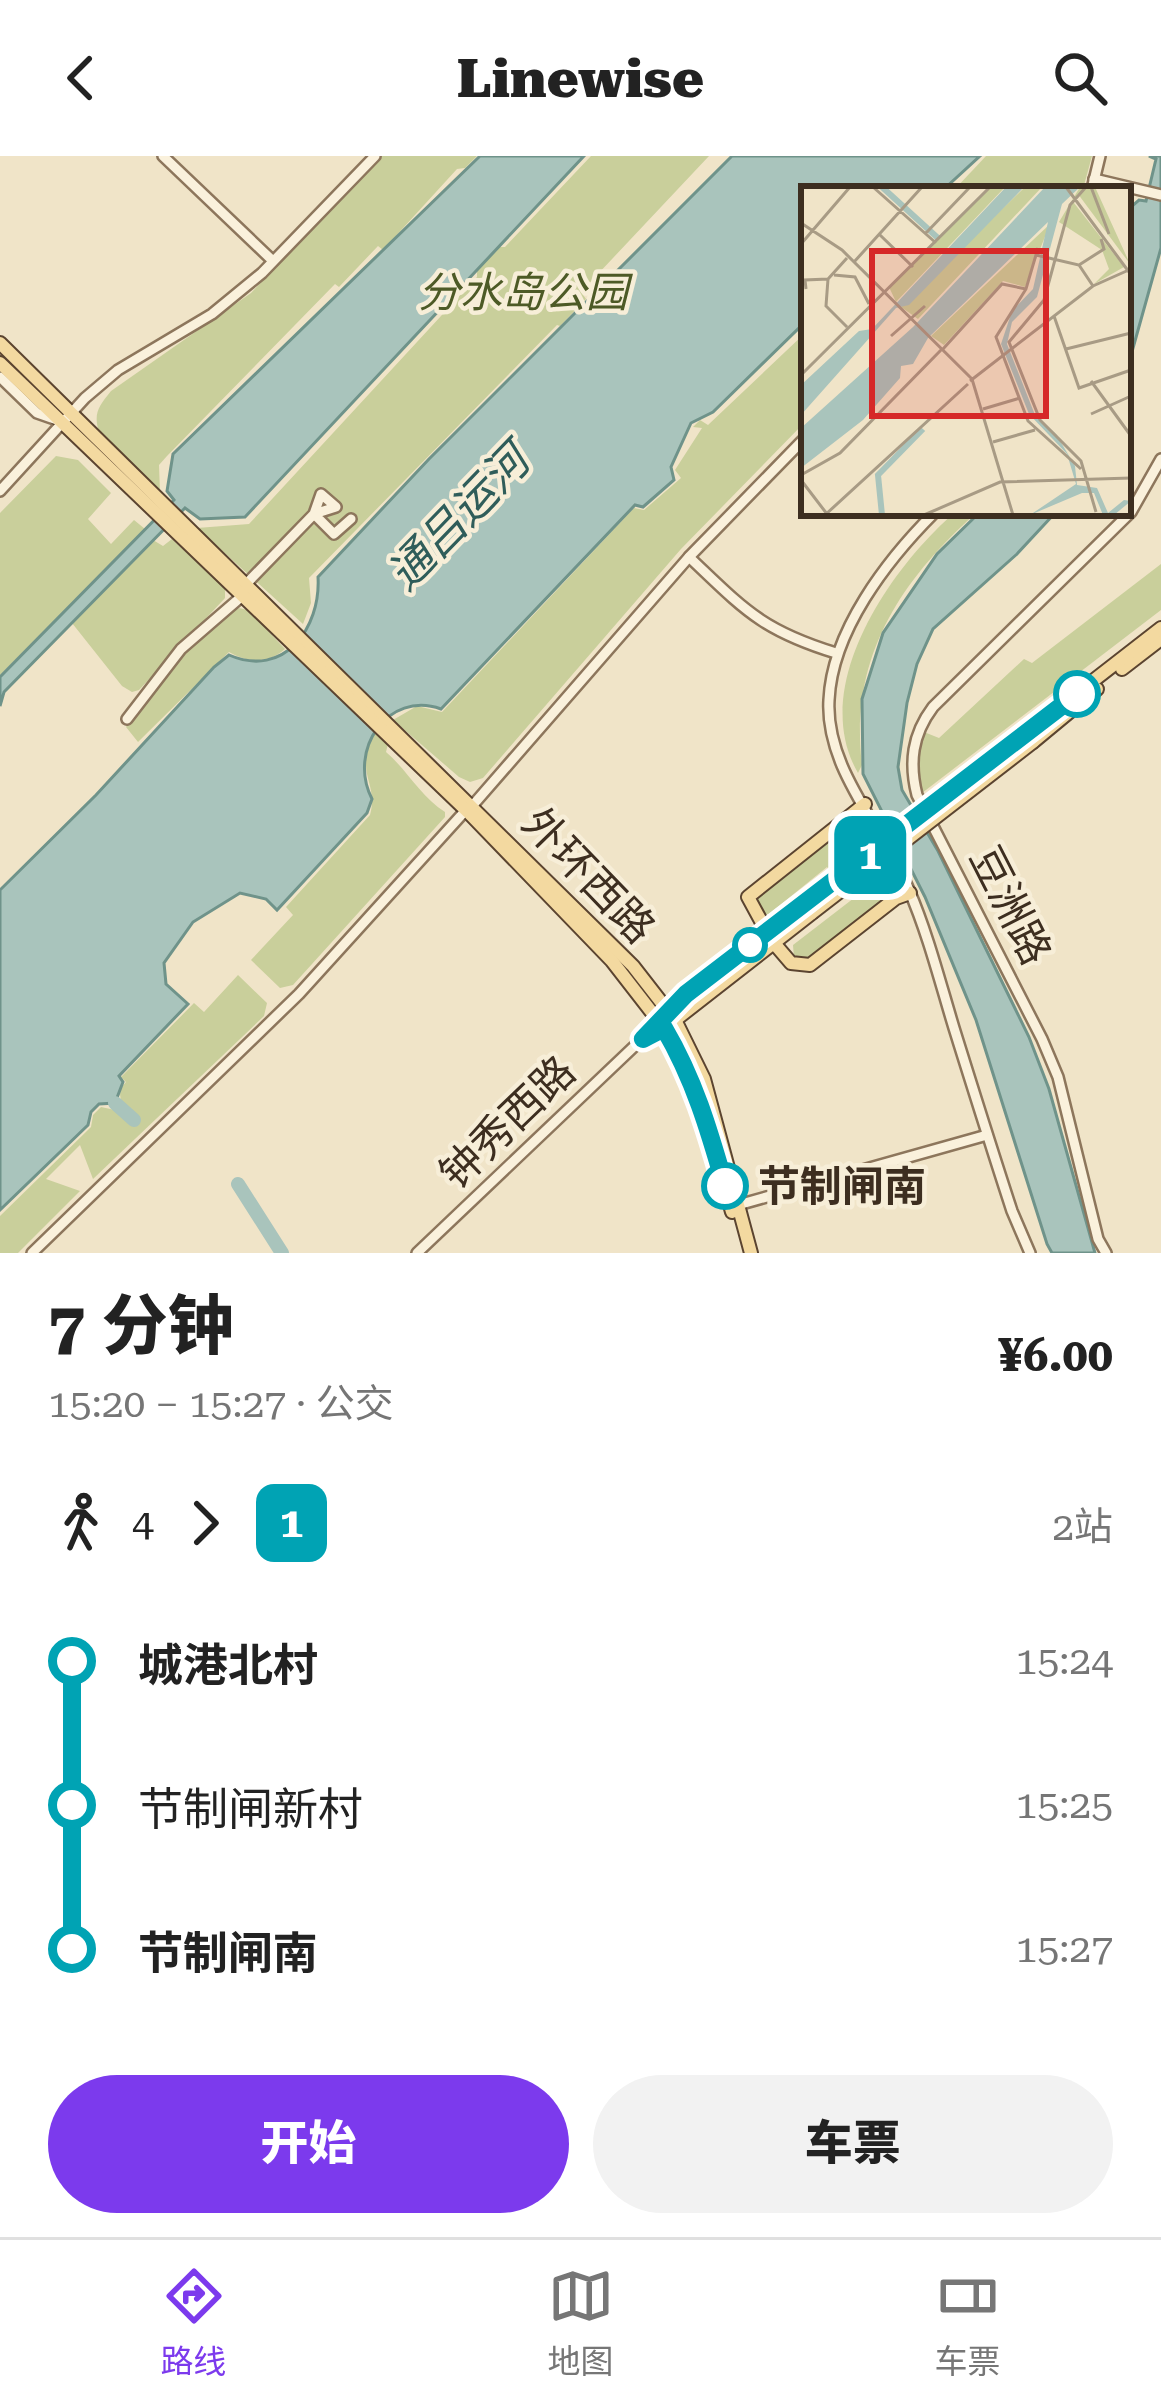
<!DOCTYPE html>
<html lang="zh">
<head>
<meta charset="utf-8">
<style>
  :root { --surface:#fff; --page:#f2f2f2; --text:#222; --muted:#767676; --line:#e0e0e0; --accent:#7c3aed }
  body { margin:0; font-family:"Roboto Serif","Noto Sans SC",serif; background:var(--page); color:var(--text); height:100vh; display:flex; flex-direction:column; font-size:45px; white-space:nowrap }
  * { box-sizing:border-box; margin:0 }
  p { font-size:39px; color:var(--muted) }
  .icon { flex:none; width:66px; height:66px; fill:none; stroke:currentColor; stroke-width:2; stroke-linecap:round; stroke-linejoin:round }
  .map { position:relative; height:1097px; overflow:hidden }
  .drawer { display:flex; flex-direction:column; background:var(--surface); flex:1 }
  .drawer>* { flex:none }
  .badge { padding:0 24px; border-radius:18px; font-size:42px; line-height:78px }
  .map>.badge { position:absolute; translate:-50% -50%; box-shadow:0 0 0 6px #fff }
  .legs { display:flex; align-items:center; gap:18px; height:132px; padding:0 48px; font-size:39px }
  .legs p { margin-inline-start:auto }
  .headline { display:flex; align-items:center; justify-content:space-between; height:204px; padding:0 48px }
  h1 { font-size:66px; font-weight:800; line-height:90px }
  .button { display:flex; gap:24px; margin-top:auto; padding:24px 48px }
  .button a { flex:1; height:138px; border-radius:72px; background:var(--accent); color:#fff; font-size:48px; font-weight:800; line-height:138px; text-align:center }
  .button a+a { background:var(--page); color:var(--text) }
  ul { padding:0 48px; list-style:none }
  li { display:flex; align-items:center; gap:42px; height:144px; font-size:45px }
  li i { display:grid; place-items:center; width:18px; height:100%; margin:0 15px; background:currentColor }
  li i::after { content:''; width:30px; height:30px; margin:-15px; border:9px solid; border-radius:50%; background:var(--surface) }
  li p { margin-inline-start:auto }
  li:first-child i { background:linear-gradient(#0000 50%,currentColor 0) }
  li:last-child i { background:linear-gradient(currentColor 50%,#0000 0) }
  header { display:flex; justify-content:space-between; align-items:center; height:156px; padding:0 48px; background:var(--surface); font-size:54px; font-weight:800 }
  .dock { display:flex; justify-content:space-around; align-items:center; height:168px; border-top:3px solid var(--line); background:var(--surface); font-size:33px; color:var(--muted) }
  .dock a { display:grid; justify-items:center; gap:6px }
  .dock .active { color:var(--accent) }
  .map>svg:first-child { display:block }
  .green { fill:#c9cf9b }
  .water { fill:#a9c4bc; stroke:#6f938a; stroke-width:3 }
  .lines { fill:none; stroke-linecap:round; stroke-linejoin:round }
  .river { stroke:#a9c4bc; stroke-width:14 }
  .minor-casing { stroke:#8d765c; stroke-width:14 }
  .major-casing { stroke:#5b4430; stroke-width:16 }
  .minor { stroke:#faf1dc; stroke-width:9 }
  .major { stroke:#f3d9a0; stroke-width:12 }
  .major-bridge-casing { stroke:#5b4430; stroke-width:16; stroke-linecap:butt }
  .major-bridge { stroke:#f3d9a0; stroke-width:12 }
  .line-1-casing { stroke:#fff; stroke-width:27 }
  .line-1 { stroke:#00a3b4; stroke-width:18 }
  .stop-1-dot { fill:#fff; stroke:#00a3b4; stroke-width:6 }
  .labels { text-anchor:middle; stroke-width:9; stroke-linejoin:round; paint-order:stroke }
  .park-label { font-size:42px; font-style:italic; fill:#4d5a26; stroke:#f7eed8 }
  .street-label { font-size:42px; fill:#3d2e20; stroke:#f7eed8 }
  .stop-label { font-size:42px; font-weight:bold; fill:#3d2e20; stroke:#f7eed8; text-anchor:start }
  .water-label { font-size:45px; font-style:italic; fill:#2f5d5a; stroke:#f7eed8 }
  .inset-river { fill:none; stroke:#a9c4bc; stroke-width:6 }
  .inset-road { fill:none; stroke:#a89b85; stroke-width:3 }
  .view { fill:#d62828; fill-opacity:0.15; stroke:#d62828; stroke-width:6 }
  .inset-edge { fill:none; stroke:#3d2e20; stroke-width:6 }
</style>
</head>
<body>
<header><svg class="icon" aria-label="back" viewBox="0 0 24 24"><path d="M15 5l-7 7 7 7"/></svg>Linewise<svg class="icon" aria-label="search" viewBox="0 0 24 24"><circle cx="10" cy="10" r="6"/><path d="M15 15l6 6"/></svg></header>
<div class="map">
<svg width="1161" height="1097" viewBox="0 0 1161 1097">
  <rect width="100%" height="100%" fill="#f0e4c8"/>
  <g class="green">
    <path d="M381 0H477L465 12 457 13 383 94 378 90 339 131 335 128 167 300 159 309 160 337 99 276C93 257 99 250 111 235L251 137Z"/>
    <polygon points="591,0 709,0 581,136 586,143 560,170 557,169 309,422 311,447 303,468 197,372 249,368 477,121 477,114 499,91 505,91"/>
    <polygon points="986,0 1092,0 1083,33 955,33"/>
    <polygon points="804,178 804,267 681,393 483,622 470,626 459,621 393,564 417,550 442,556 634,352 644,354 681,322 675,314 702,272 693,271 700,264 708,269"/>
    <polygon points="56,300 78,304 111,337 88,363 111,388 134,364 145,373 0,519 0,357"/>
    <path d="M954 357H976C899 426 849 503 862 609L858 617C808 531 890 413 954 357Z"/>
    <polygon points="172,383 225,433 225,442 139,534 132,536 122,530 72,467 153,384 163,390"/>
    <polygon points="1161,408 1161,454 922,637 916,608 924,576 939,582 1024,503 1032,507"/>
    <path d="M239 452 248 454 285 493C268 508 248 507 229 496L138 586 126 571C157 527 190 478 239 452Z"/>
    <path d="M375 577 388 588 386 596C408 615 421 641 445 656V661L293 829 280 832 251 804 293 759 286 751 370 659C379 625 353 618 375 577Z"/>
    <polygon points="863,662 873,669 900,729 896,736 809,804 794,802 793,789 854,742 827,711 769,758 761,758 754,741 854,663"/>
    <path d="M238 819 267 847 264 860 93 1023 80 989 46 1023 80 1035 18 1097H0V1060L91 971 93 959 101 951 115 954 133 968 137 966C128 952 111 942 126 926L121 921 194 847 204 856Z"/>
  </g>
  <g class="water">
    <polygon points="480,0 584,0 245,361 200,363 185,352 4,536 0,550 0,521 174,344 167,335 173,298"/>
    <path d="M732 0H980L944 33H804V167L713 256 691 267 671 311 674 324 643 351 635 349 441 553C388 534 347 594 372 643L367 657 277 754 266 743 240 737 193 766 164 807 166 828 188 848 119 920 123 926 115 947 99 948 91 956 88 969 0 1054V734L96 639 214 511 229 499C284 523 321 472 318 421L429 303Z"/>
    <polygon points="1149,0 1161,0 1161,92 1128,210 1128,66 1132,50 1139,44 1146,45 1156,3"/>
    <polygon points="979,357 1055,357 1017,398 933,473 917,508 907,547 898,611 902,634 938,695 1029,881 1049,933 1095,1097 1052,1097 1047,1088 976,864 925,741 863,618 862,543 883,477 937,398"/>
  </g>
  <g class="lines">
    <g class="river">
      <polyline points="115,947 134,964"/>
      <polyline points="238,1028 282,1097"/>
    </g>
    <defs>
      <g id="minor">
        <polyline points="163,0 273,105"/>
        <polyline points="1094,23 1161,39"/>
        <polyline points="1092,33 1100,0"/>
        <polyline points="0,221 37,257 57,264"/>
        <polyline points="0,335 85,242 118,214 212,158 262,117 375,0"/>
        <path d="M934 357C887 404 832 475 829 544 825 613 883 671 909 734 928 778 940 826 954 872 973 933 992 994 1012 1055L1030 1097"/>
        <path d="M689 401C744 453 761 474 836 497"/>
        <polyline points="127,563 181,493 241,441 250,424 314,358 336,351 321,338 314,358 334,378 351,363"/>
        <polyline points="473,649 689,401 804,283"/>
        <polyline points="738,1049 987,979"/>
        <polyline points="32,1097 299,838 466,654"/>
        <polyline points="417,1097 642,883"/>
        <path d="M1106 1097 1098 1083 1058 921 1042 883 917 639C909 607 912 579 933 551L1131 356 1161 303"/>
      </g>
      <g id="major">
        <polyline points="0,187 633,810 675,864 704,923 751,1097"/>
        <polyline points="0,207 470,658 612,805 664,872"/>
        <polyline points="1122,513 1161,483"/>
        <polyline points="1026,577 1161,472"/>
        <polyline points="1033,586 1097,533"/>
        <polyline points="767,776 748,741 865,648"/>
        <polyline points="773,786 791,807 810,809 896,742 910,737"/>
        <polyline points="662,859 805,750"/>
        <polyline points="670,868 812,757"/>
        <path d="M642 883 664 872C699 930 714 992 732 1056"/>
      </g>
    </defs>
    <use href="#minor" class="minor-casing"/>
    <use href="#major" class="major-casing"/>
    <use href="#minor" class="minor"/>
    <use href="#major" class="major"/>
    <defs>
      <g id="major-bridge">
        <polyline points="805,750 1026,577"/>
        <polyline points="812,757 1033,586"/>
      </g>
    </defs>
    <use href="#major-bridge" class="major-bridge-casing"/>
    <use href="#major-bridge" class="major-bridge"/>
  </g>
  <g class="lines">
    <defs>
      <path id="line-1" d="M725 1030C709 974 694 923 664 872L643 883 686 838 1077 538"/>
    </defs>
    <use href="#line-1" class="line-1-casing"/>
    <use href="#line-1" class="line-1"/>
  </g>
  <g class="stop-1-dot">
    <circle cx="1077" cy="538" r="21"/>
    <circle cx="750" cy="789" r="15"/>
    <circle cx="725" cy="1030" r="21"/>
  </g>
  <g class="labels">
    <g class="park-label">
      <text x="523" y="151">分水岛公园</text>
    </g>
    <g class="street-label">
      <text transform="translate(589 719) rotate(46)" y="15">外环西路</text>
      <text transform="translate(1011 749) rotate(63)" y="15">豆洲路</text>
      <text transform="translate(507 966) rotate(-44)" y="15">钟秀西路</text>
    </g>
    <g class="stop-label">
      <text x="758" y="1045">节制闸南</text>
    </g>
    <g class="water-label">
      <text transform="translate(458 361) rotate(-46)" y="16">通吕运河</text>
    </g>
  </g>
  <g transform="translate(801 30)">
    <rect width="330" height="330" fill="#f0e4c8"/>
    <path d="M190 1H204L95 116 88 101ZM224 1H241L117 133 100 121ZM279 1H294L329 78 277 8 273 17 323 81 293 98 308 83 301 64 258 36ZM249 38 224 101 202 95 143 159 130 150Z" fill="#c9cf9b"/>
    <path d="M205 1H223L108 119 95 122 0 229V199L58 145 71 143ZM244 1H279L261 18 236 111 211 136 206 158 234 229 255 248 274 280 276 299 296 302 307 327 323 314 330 315 313 329H302L293 307H281L229 329 275 298 266 268 228 228 200 158 211 125 232 103 247 36 127 152 112 178 100 180 99 192 62 234 0 282V242L112 141Z" fill="#a9c4bc"/>
    <path class="inset-river" d="M81 1 138 53M81 329 77 289 122 243"/>
    <path class="inset-road" d="M72 1 135 57M265 1 328 86M285 1 269 19 243 114 208 156 239 234 280 275 295 326M290 1 308 48M0 37 41 64 171 193 212 329M125 47 169 1M79 49 112 81M0 58 49 1M237 62 225 103 195 151 227 235 280 283M235 69 278 79 292 100M53 76 121 1M278 79 303 63 300 53M33 89 54 91 68 118M27 93 25 120 46 141M5 103 4 94 27 93 46 72M253 130 278 202 330 184M90 150 124 120M142 163 201 98 225 103M265 163 330 147M0 189 189 1M169 195 292 100 330 83M290 195 330 250M182 223 219 212M290 228 330 210M192 256 234 244M0 289 39 267 141 163M0 294 26 328M24 329 167 198M123 329 199 296 330 292"/>
    <path class="view" d="M71 65H245V230H71Z"/>
    <rect width="330" height="330" class="inset-edge"/>
  </g>
</svg>
<b class="badge" style="left:870px;top:699px;background:#00a3b4;color:#fff">1</b>
</div>
<section class="drawer">
<div class="headline"><div><h1>7 分钟</h1><p>15:20 – 15:27 · 公交</p></div><b>¥6.00</b></div>
<div class="legs"><svg class="icon" aria-label="walk" viewBox="0 0 24 24"><circle cx="13" cy="4" r="2"/><path d="M13 8l-2 6 4 7M11 14l-3 7M7 12l3-4h3l4 4"/></svg>4<svg class="icon" aria-label="forward" viewBox="0 0 24 24"><path d="M9 5l7 7-7 7"/></svg><b class="badge" style="background:#00a3b4;color:#fff">1</b><p>2站</p></div>
<ul>
<li><i style="color:#00a3b4"></i><b>城港北村</b><p>15:24</p></li>
<li><i style="color:#00a3b4"></i><span>节制闸新村</span><p>15:25</p></li>
<li><i style="color:#00a3b4"></i><b>节制闸南</b><p>15:27</p></li>
</ul>
<div class="button"><a>开始</a><a>车票</a></div>
</section>
<nav class="dock">
<a class="active"><svg class="icon" aria-label="directions" viewBox="0 0 24 24"><path d="M12 3l9 9-9 9-9-9zM9 14v-3h6M13 9l2 2-2 2"/></svg>路线</a>
<a><svg class="icon" aria-label="map" viewBox="0 0 24 24"><path d="M3 6l6-2 6 2 6-2v14l-6 2-6-2-6 2zM9 4v14M15 6v14"/></svg>地图</a>
<a><svg class="icon" aria-label="tickets" viewBox="0 0 24 24"><path d="M3 7h18v10H3zM15 7v10"/></svg>车票</a>
</nav>
</body>
</html>
